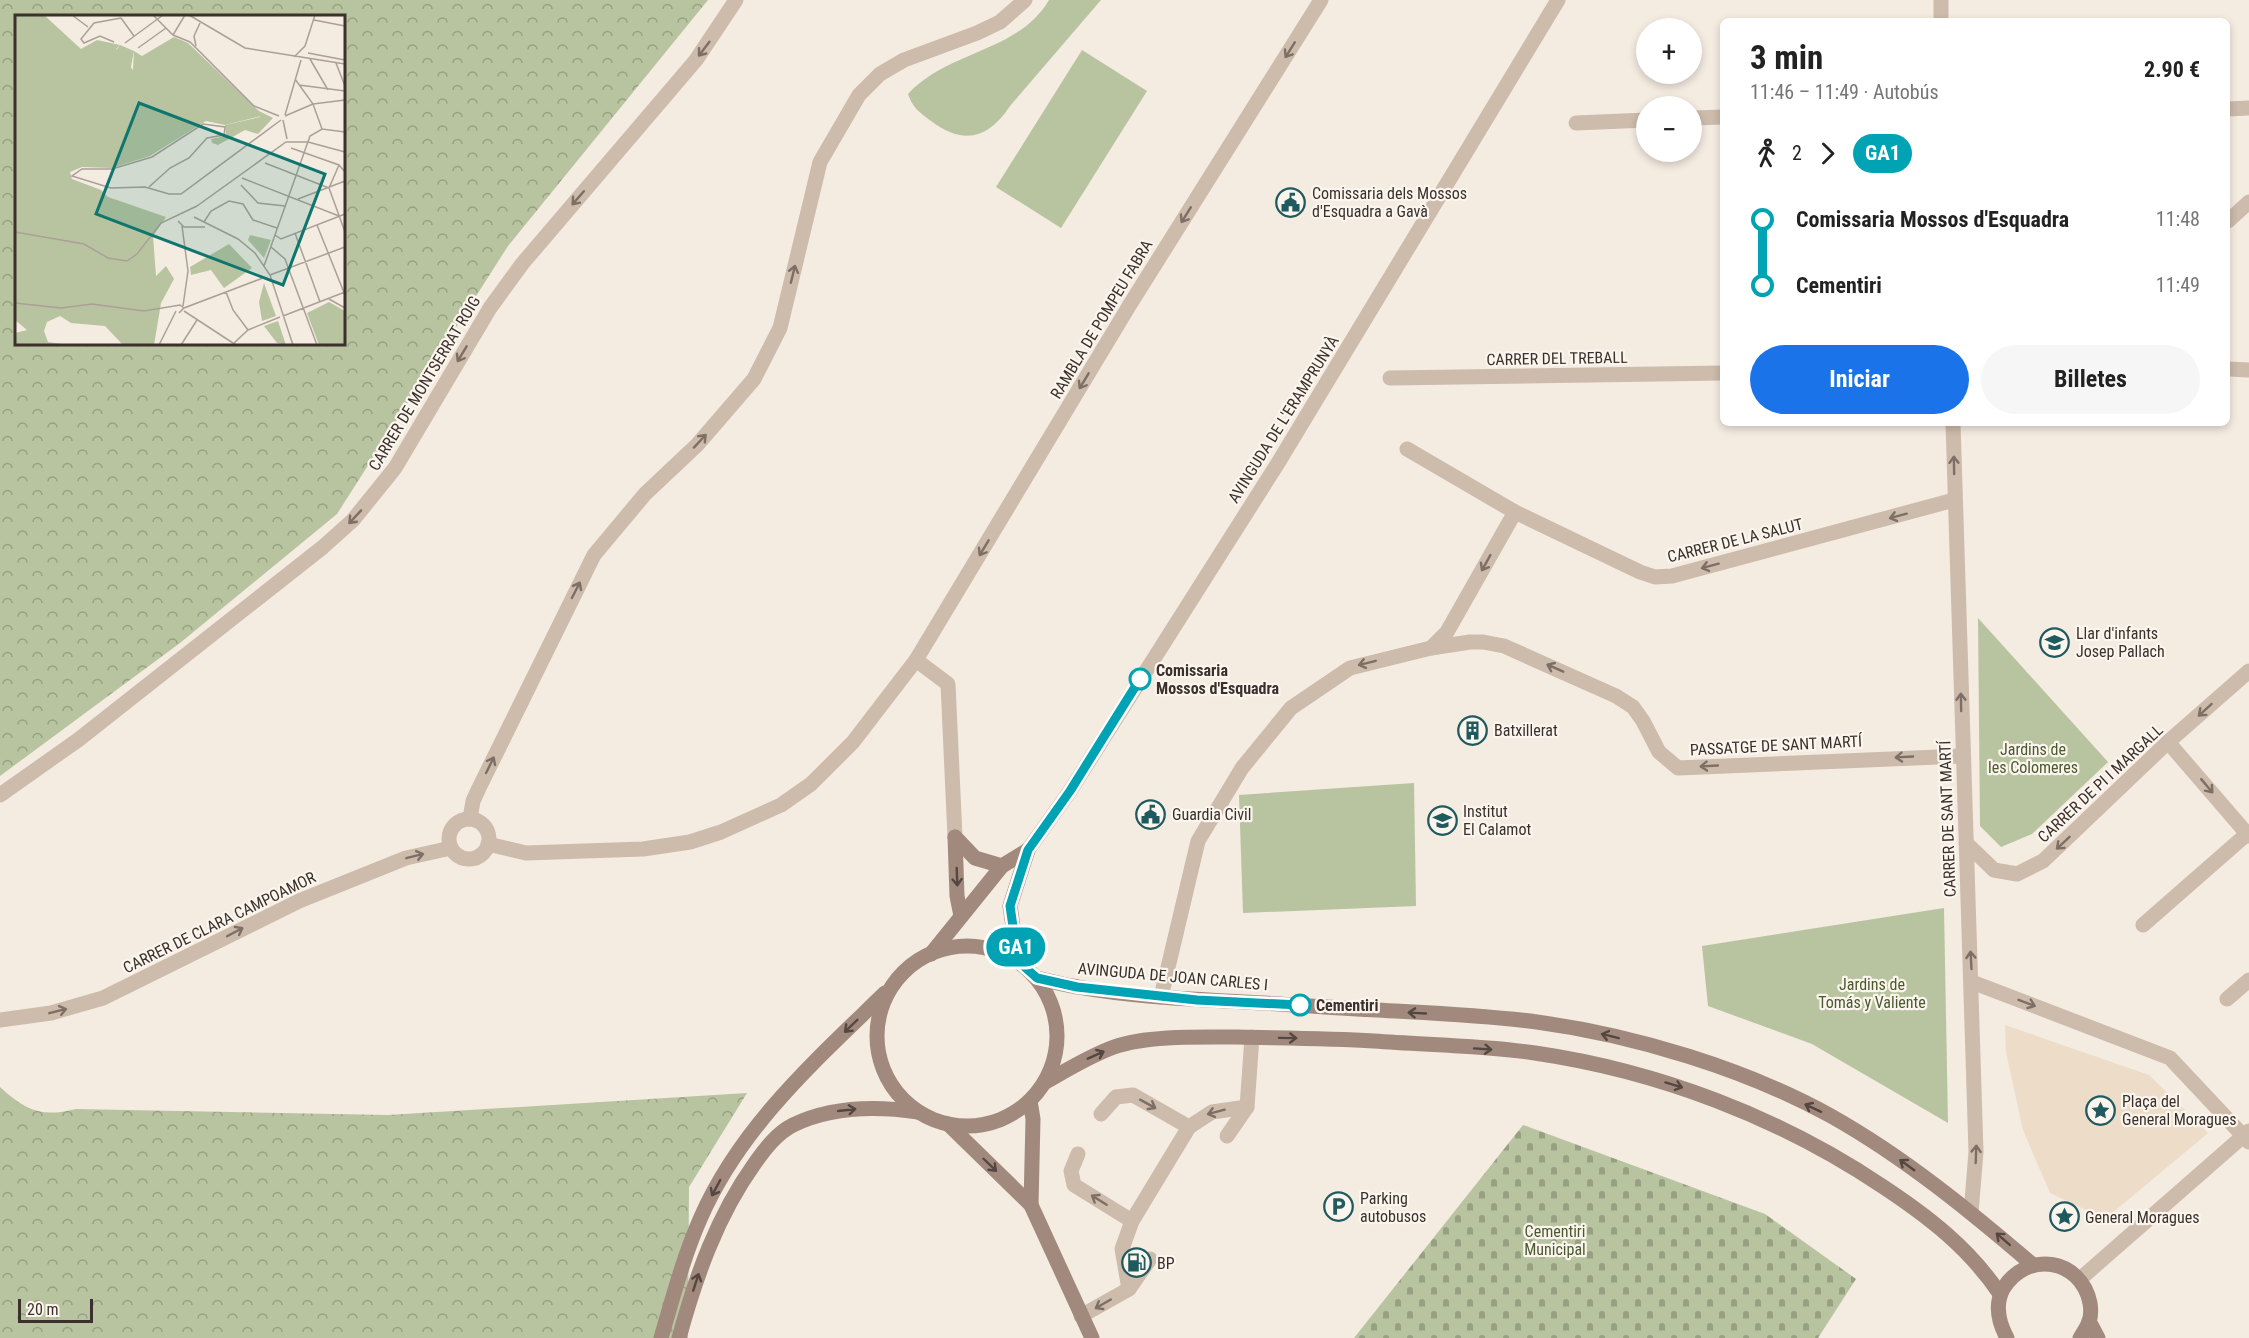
<!DOCTYPE html>
<html lang="es">
<head>
<meta charset="utf-8">
<style>
  :root { --surface:#fff; --page:#f6f6f6; --text:#222; --muted:#767676; --accent:#1a73e8 }
  body { margin:0; font-family:"Roboto Condensed",sans-serif; background:var(--page); color:var(--text); height:100vh; display:flex; flex-direction:column; font-size:22px; white-space:nowrap }
  * { box-sizing:border-box; margin:0 }
  p { font-size:20px; color:var(--muted) }
  .icon { flex:none; width:33px; height:33px; fill:none; stroke:currentColor; stroke-width:2; stroke-linecap:round; stroke-linejoin:round }
  .map { position:relative; flex:1; overflow:hidden }
  .panel { position:absolute; left:1720px; top:18px; width:510px; height:408px; display:flex; flex-direction:column; background:var(--surface); border-radius:9px; box-shadow:0 3px 9px #0003 }
  .panel>* { flex:none }
  .badge { padding:0 12px; border-radius:20px; font-size:21px; line-height:39px }
  .controls { position:absolute; left:1636px; top:18px; display:grid; gap:12px }
  .controls a { display:grid; place-items:center; width:66px; height:66px; border-radius:50%; background:var(--surface); box-shadow:0 3px 9px #0003; font-size:30px }
  .scale { position:absolute; left:18px; bottom:15px; width:75px; box-sizing:border-box; padding-left:6px; border:3px solid #3b302b; border-top:0; font-size:16px; line-height:21px; white-space:nowrap; color:#3b302b; -webkit-text-stroke:4px #fbf5ee; paint-order:stroke }
  .map>.badge { position:absolute; translate:-50% -50%; box-shadow:0 0 0 3px #fff }
  .legs { display:flex; align-items:center; gap:9px; height:66px; padding:0 30px; font-size:20px }
  .legs p { margin-inline-start:auto }
  .overview { display:flex; align-items:center; justify-content:space-between; height:102px; padding:0 30px }
  h1 { font-size:33px; font-weight:700; line-height:45px }
  .primary-button { display:flex; gap:12px; margin-top:auto; padding:12px 30px }
  .primary-button a { flex:1; height:69px; border-radius:36px; background:var(--accent); color:#fff; font-size:24px; font-weight:700; line-height:69px; text-align:center }
  .primary-button a+a { background:var(--page); color:var(--text) }
  ul { padding:0 30px; list-style:none }
  li { display:flex; align-items:center; gap:21px; height:66px; font-size:22px }
  li i { display:grid; place-items:center; width:9px; height:100%; margin:0 8px; background:currentColor }
  li i::after { content:''; width:15px; height:15px; margin:-8px; border:4px solid; border-radius:50%; background:var(--surface) }
  li p { margin-inline-start:auto }
  li:first-child i { background:linear-gradient(#0000 50%,currentColor 0) }
  li:last-child i { background:linear-gradient(currentColor 50%,#0000 0) }
  .map>svg:first-child { display:block }
  .green { fill:#b8c4a0 }
  .forest { fill:url(#forest-crowns); fill-rule:evenodd }
  .cemetery { fill:url(#cemetery-stones) }
  .plaza { fill:#ecdcc8 }
  .lines { fill:none; stroke-linecap:round; stroke-linejoin:round }
  .lane { stroke:#cdbbac; stroke-width:15 }
  .street { stroke:#cdbbac; stroke-width:15 }
  .secondary { stroke:#a18a7d; stroke-width:15 }
  .oneway { stroke:#7d6f65 }
  .oneway2 { stroke:#544640 }
  .line-1-casing { stroke:#fff; stroke-width:14 }
  .line-1 { stroke:#00a3b4; stroke-width:9 }
  .stop-1-dot { fill:#fff; stroke:#00a3b4; stroke-width:3 }
  .labels { text-anchor:middle; stroke-width:4.5; stroke-linejoin:round; paint-order:stroke }
  .poi-label { font-size:16px; fill:#3b302b; stroke:#fbf5ee; text-anchor:start }
  .street-label { font-size:16px; fill:#3b302b; stroke:#fbf5ee }
  .stop-label { font-size:16px; font-weight:bold; fill:#3b302b; stroke:#fbf5ee; text-anchor:start }
  .park-label { font-size:16px; fill:#4a5a2e; stroke:#fbf5ee }
  .inset-road { fill:none; stroke:#aaa098; stroke-width:1.5 }
  .view { fill:#0f766e; fill-opacity:0.15; stroke:#0f766e; stroke-width:3 }
  .inset-edge { fill:none; stroke:#3b302b; stroke-width:3 }
</style>
</head>
<body>
<div class="map">
<svg width="2249" height="1338" viewBox="0 0 2249 1338">
  <defs>
    <pattern id="forest-crowns" width="20" height="18" patternUnits="userSpaceOnUse" patternTransform="scale(1.5)"><rect width="20" height="18" fill="#b8c4a0"/><path d="M2 6a3 3 0 1 1 6 0M12 15a3 3 0 1 1 6 0" fill="none" stroke="#97a083"/></pattern>
    <pattern id="cemetery-stones" width="16" height="16" patternUnits="userSpaceOnUse" patternTransform="scale(1.5)"><rect width="16" height="16" fill="#b8c4a0"/><path d="M2 7V4a2 2 0 0 1 4 0v3zM10 15v-3a2 2 0 0 1 4 0v3z" fill="#97a083"/></pattern>
  </defs>
  <rect width="100%" height="100%" fill="#f4ebe1"/>
  <g class="green">
    <path d="M1049 0H1101L1010 106C989 138 964 146 931 121 920 113 912 107 908 94 947 51 1019 52 1049 0Z"/>
    <polygon points="1082,50 1147,91 1061,228 996,187"/>
    <polygon points="1978,618 2108,762 2032,834 2001,847 1980,826"/>
    <polygon points="1414,783 1416,906 1243,913 1239,795"/>
    <polygon points="1944,908 1948,1123 1812,1044 1708,1006 1702,946"/>
  </g>
  <g class="forest">
    <path d="M0 0H708L508 246 337 514 180 643 0 776ZM16 16H344V344H16Z"/>
    <path d="M0 1087C25 1110 41 1118 76 1109L388 1115 747 1093 689 1187 688 1338H0Z"/>
  </g>
  <polygon class="cemetery" points="1523,1125 1765,1214 1856,1279 1818,1338 1354,1338"/>
  <polygon class="plaza" points="2005,1025 2149,1075 2208,1133 2105,1219 2050,1193 2023,1130 2006,1052"/>
  <g class="lines">
    <g class="lane">
      <polyline points="1189,1127 1212,1112 1247,1107"/>
      <polyline points="1227,1136 1247,1107 1252,1037"/>
      <polyline points="1078,1154 1071,1171 1074,1185 1132,1221 1189,1127 1133,1095 1116,1097 1101,1114"/>
      <polyline points="1129,1289 1122,1249 1132,1221"/>
      <polyline points="1081,1316 1129,1289 1150,1259"/>
    </g>
    <g class="street">
      <polyline points="1941,0 1941,21"/>
      <polyline points="2228,109 2249,108"/>
      <polyline points="1692,118 1724,117"/>
      <polyline points="1576,123 1647,120"/>
      <polyline points="2228,221 2249,202"/>
      <polyline points="2228,369 2249,370"/>
      <polyline points="1390,378 1724,373"/>
      <polyline points="1953,423 1976,1152 1971,1213"/>
      <polyline points="1407,449 1515,512 1640,572 1655,577 1672,576 1954,500"/>
      <polyline points="1431,648 1447,632 1515,512"/>
      <polyline points="916,660 948,684 955,837"/>
      <polyline points="2168,742 2249,836"/>
      <polyline points="0,795 78,740 323,547 353,520 395,468 490,308 522,264 696,60 736,0"/>
      <polyline points="470,819 473,801 479,788 594,555 645,494 697,445 754,379 780,328 820,162 859,95 880,74 904,60 977,33 1000,22 1025,0"/>
      <circle cx="469" cy="839" r="20"/>
      <polyline points="1966,843 1994,870 2017,874 2043,861 2168,742 2249,671"/>
      <polyline points="488,844 526,853 643,849 690,842 721,832 781,805 811,784 853,742 916,660 1129,306 1321,0"/>
      <polyline points="1028,850 1070,791 1278,463 1558,0"/>
      <polyline points="2143,925 2247,834"/>
      <polyline points="1972,982 2170,1058 2249,1142"/>
      <polyline points="1161,997 1198,841 1242,768 1291,708 1350,668 1431,648 1470,642 1483,642 1504,646 1616,696 1633,707 1643,721 1659,752 1678,768 1962,756"/>
      <polyline points="2227,999 2249,980"/>
      <polyline points="0,1020 51,1013 103,998 299,901 406,858 451,848"/>
      <polyline points="2080,1279 2249,1131"/>
    </g>
    <g class="secondary">
      <polyline points="955,837 957,896 961,916"/>
      <polyline points="955,837 975,858 1002,866"/>
      <circle cx="967" cy="1036" r="90"/>
      <polyline points="931,954 1002,866 1028,850"/>
      <polyline points="1018,961 1010,906 1028,850"/>
      <path d="M1037 978C1051 981 1064 985 1078 987 1132 997 1189 999 1244 1002 1288 1004 1333 1008 1377 1010 1430 1013 1484 1015 1537 1022 1634 1035 1746 1069 1831 1116 1904 1157 1970 1211 2033 1265"/>
      <path d="M1044 1083C1067 1070 1089 1056 1114 1047 1147 1035 1203 1037 1238 1037 1283 1038 1329 1038 1374 1041 1426 1045 1483 1045 1535 1053 1658 1071 1779 1117 1882 1186 1929 1217 1969 1248 2000 1294"/>
      <polyline points="1030,1101 1033,1119 1031,1205"/>
      <polyline points="948,1124 1031,1205 1092,1338"/>
      <polyline points="2089,1321 2098,1338"/>
      <path d="M661 1338C673 1297 684 1255 701 1217 741 1126 816 1060 885 993"/>
      <path d="M679 1338C696 1276 717 1216 755 1163 765 1149 777 1133 793 1125 832 1106 877 1106 918 1112"/>
      <path d="M2007 1338C1999 1323 1994 1306 2003 1289 2026 1250 2081 1258 2090 1303 2091 1309 2091 1316 2089 1322 2087 1327 2083 1333 2080 1338"/>
    </g>
  </g>
  <defs><path id="oneway-shaft" d="M-6 0H5M1.5-3L5.5 0L1.5 3" fill="none" stroke-width="1.6" stroke-linecap="round" stroke-linejoin="round" transform="scale(1.5)"/></defs>
  <g class="oneway">
    <use href="#oneway-shaft" transform="translate(704 49) rotate(127)"/>
    <use href="#oneway-shaft" transform="translate(1290 50) rotate(122)"/>
    <use href="#oneway-shaft" transform="translate(578 198) rotate(131)"/>
    <use href="#oneway-shaft" transform="translate(1186 215) rotate(122)"/>
    <use href="#oneway-shaft" transform="translate(793 274) rotate(-76)"/>
    <use href="#oneway-shaft" transform="translate(462 354) rotate(121)"/>
    <use href="#oneway-shaft" transform="translate(1084 381) rotate(121)"/>
    <use href="#oneway-shaft" transform="translate(700 441) rotate(-47)"/>
    <use href="#oneway-shaft" transform="translate(1954 465) rotate(-91)"/>
    <use href="#oneway-shaft" transform="translate(1898 516) rotate(165)"/>
    <use href="#oneway-shaft" transform="translate(355 517) rotate(133)"/>
    <use href="#oneway-shaft" transform="translate(984 548) rotate(121)"/>
    <use href="#oneway-shaft" transform="translate(1486 563) rotate(119)"/>
    <use href="#oneway-shaft" transform="translate(1710 566) rotate(165)"/>
    <use href="#oneway-shaft" transform="translate(576 590) rotate(-63)"/>
    <use href="#oneway-shaft" transform="translate(1367 663) rotate(166)"/>
    <use href="#oneway-shaft" transform="translate(1555 668) rotate(-156)"/>
    <use href="#oneway-shaft" transform="translate(1961 702) rotate(-91)"/>
    <use href="#oneway-shaft" transform="translate(2205 710) rotate(138)"/>
    <use href="#oneway-shaft" transform="translate(1904 757) rotate(177)"/>
    <use href="#oneway-shaft" transform="translate(490 765) rotate(-64)"/>
    <use href="#oneway-shaft" transform="translate(1709 766) rotate(177)"/>
    <use href="#oneway-shaft" transform="translate(2207 786) rotate(50)"/>
    <use href="#oneway-shaft" transform="translate(2063 843) rotate(137)"/>
    <use href="#oneway-shaft" transform="translate(415 856) rotate(-14)"/>
    <use href="#oneway-shaft" transform="translate(235 932) rotate(-28)"/>
    <use href="#oneway-shaft" transform="translate(1971 960) rotate(-93)"/>
    <use href="#oneway-shaft" transform="translate(2027 1003) rotate(21)"/>
    <use href="#oneway-shaft" transform="translate(58 1011) rotate(-14)"/>
    <use href="#oneway-shaft" transform="translate(1148 1104) rotate(29)"/>
    <use href="#oneway-shaft" transform="translate(1216 1112) rotate(165)"/>
    <use href="#oneway-shaft" transform="translate(1976 1154) rotate(-88)"/>
    <use href="#oneway-shaft" transform="translate(1099 1200) rotate(-148)"/>
    <use href="#oneway-shaft" transform="translate(1103 1304) rotate(150)"/>
  </g>
  <g class="oneway2">
    <use href="#oneway-shaft" transform="translate(957 877) rotate(88)"/>
    <use href="#oneway-shaft" transform="translate(1417 1013) rotate(-177)"/>
    <use href="#oneway-shaft" transform="translate(851 1026) rotate(136)"/>
    <use href="#oneway-shaft" transform="translate(1610 1036) rotate(-166)"/>
    <use href="#oneway-shaft" transform="translate(1288 1038) rotate(1)"/>
    <use href="#oneway-shaft" transform="translate(1483 1049) rotate(4)"/>
    <use href="#oneway-shaft" transform="translate(1096 1055) rotate(-24)"/>
    <use href="#oneway-shaft" transform="translate(1674 1085) rotate(17)"/>
    <use href="#oneway-shaft" transform="translate(1813 1108) rotate(-155)"/>
    <use href="#oneway-shaft" transform="translate(847 1110) rotate(-6)"/>
    <use href="#oneway-shaft" transform="translate(990 1165) rotate(44)"/>
    <use href="#oneway-shaft" transform="translate(1907 1165) rotate(-144)"/>
    <use href="#oneway-shaft" transform="translate(716 1188) rotate(118)"/>
    <use href="#oneway-shaft" transform="translate(2003 1239) rotate(-139)"/>
    <use href="#oneway-shaft" transform="translate(696 1282) rotate(-72)"/>
  </g>
  <g class="lines">
    <defs>
      <polyline id="line-1" points="1140,679 1070,791 1028,850 1010,906 1018,961 1037,978 1077,987 1197,1000 1300,1005"/>
    </defs>
    <use href="#line-1" class="line-1-casing"/>
    <use href="#line-1" class="line-1"/>
  </g>
  <defs>
    <symbol id="civic-ring" viewBox="-11 -11 22 22"><circle r="9.5" fill="#fbf5ee" stroke="#1f5a5e" stroke-width="1.5"/><path d="M-.6-6.5H3V-4.5H.6V-3L4-1V1h2V6H-6V1h2V-1L-.6-3ZM-1.2 2.5V6h2.4V2.5Z" fill="#1f5a5e"/></symbol>
    <symbol id="school-ring" viewBox="-11 -11 22 22"><circle r="9.5" fill="#fbf5ee" stroke="#1f5a5e" stroke-width="1.5"/><path d="M0-5L7-2L0 1L-7-2ZM-4 1L0 2.5L4 1V4Q0 6-4 4Z" fill="#1f5a5e"/></symbol>
    <symbol id="building-ring" viewBox="-11 -11 22 22"><circle r="9.5" fill="#fbf5ee" stroke="#1f5a5e" stroke-width="1.5"/><path d="M-4-6H4V6H1V3H-1V6H-4ZM-2.5-4.3h1.7v1.8h-1.7ZM.8-4.3h1.7v1.8H.8ZM-2.5-1h1.7V.8h-1.7ZM.8-1h1.7V.8H.8Z" fill="#1f5a5e"/></symbol>
    <symbol id="sight-ring" viewBox="-11 -11 22 22"><circle r="9.5" fill="#fbf5ee" stroke="#1f5a5e" stroke-width="1.5"/><path d="M0-6L1.8-2.2L6-1.7L2.9 1.2L3.7 5.4L0 3.3L-3.7 5.4L-2.9 1.2L-6-1.7L-1.8-2.2Z" fill="#1f5a5e"/></symbol>
    <symbol id="parking-ring" viewBox="-11 -11 22 22"><circle r="9.5" fill="#fbf5ee" stroke="#1f5a5e" stroke-width="1.5"/><path d="M-3.5-5.5H1a3.5 3.5 0 0 1 0 7H-1V5.5H-3.5ZM-1-3.4V-.6H.8a1.4 1.4 0 0 0 0-2.8Z" fill="#1f5a5e"/></symbol>
    <symbol id="fuel-ring" viewBox="-11 -11 22 22"><circle r="9.5" fill="#fbf5ee" stroke="#1f5a5e" stroke-width="1.5"/><path d="M-5.5-6h7V0h2V4h1.3V-2.5L3-4.5l.8-.8L6-3V5H2.5V1h-1V6h-7ZM-4.2-4.7v3.2H.2V-4.7Z" fill="#1f5a5e"/></symbol>
  </defs>
  <g fill-rule="evenodd">
    <use href="#civic-ring" x="1274" y="186" width="33" height="33"/>
    <use href="#school-ring" x="2038" y="626" width="33" height="33"/>
    <use href="#building-ring" x="1456" y="714" width="33" height="33"/>
    <use href="#civic-ring" x="1134" y="798" width="33" height="33"/>
    <use href="#school-ring" x="1426" y="804" width="33" height="33"/>
    <use href="#sight-ring" x="2084" y="1094" width="33" height="33"/>
    <use href="#parking-ring" x="1322" y="1190" width="33" height="33"/>
    <use href="#sight-ring" x="2048" y="1200" width="33" height="33"/>
    <use href="#fuel-ring" x="1120" y="1246" width="33" height="33"/>
  </g>
  <g class="stop-1-dot">
    <circle cx="1140" cy="679" r="10"/>
    <circle cx="1300" cy="1005" r="10"/>
  </g>
  <g class="labels">
    <g class="poi-label">
      <text x="1312" y="199">Comissaria dels Mossos<tspan x="1312" dy="18">d'Esquadra a Gavà</tspan></text>
      <text x="2076" y="639">Llar d'infants<tspan x="2076" dy="18">Josep Pallach</tspan></text>
      <text x="1494" y="736">Batxillerat</text>
      <text x="1463" y="817">Institut<tspan x="1463" dy="18">El Calamot</tspan></text>
      <text x="1172" y="820">Guardia Civil</text>
      <text x="2122" y="1107">Plaça del<tspan x="2122" dy="18">General Moragues</tspan></text>
      <text x="1360" y="1204">Parking<tspan x="1360" dy="18">autobusos</tspan></text>
      <text x="2085" y="1223">General Moragues</text>
      <text x="1157" y="1269">BP</text>
    </g>
    <g class="street-label">
      <text transform="translate(1101 319) rotate(-59)" y="6">RAMBLA DE POMPEU FABRA</text>
      <text transform="translate(1557 358) rotate(-1)" y="6">CARRER DEL TREBALL</text>
      <text transform="translate(424 383) rotate(-59)" y="6">CARRER DE MONTSERRAT ROIG</text>
      <text transform="translate(1283 419) rotate(-58)" y="6">AVINGUDA DE L'ERAMPRUNYÀ</text>
      <text transform="translate(1735 540) rotate(-14)" y="6">CARRER DE LA SALUT</text>
      <text transform="translate(1776 745) rotate(-3)" y="6">PASSATGE DE SANT MARTÍ</text>
      <text transform="translate(2100 783) rotate(-43)" y="6">CARRER DE PI I MARGALL</text>
      <text transform="translate(1947 819) rotate(-92)" y="6">CARRER DE SANT MARTÍ</text>
      <text transform="translate(219 922) rotate(-26)" y="6">CARRER DE CLARA CAMPOAMOR</text>
      <text transform="translate(1173 976) rotate(5)" y="6">AVINGUDA DE JOAN CARLES I</text>
    </g>
    <g class="stop-label">
      <text x="1156" y="676">Comissaria<tspan x="1156" dy="18">Mossos d'Esquadra</tspan></text>
      <text x="1316" y="1011">Cementiri</text>
    </g>
    <g class="park-label">
      <text x="2033" y="755">Jardins de<tspan x="2033" dy="18">les Colomeres</tspan></text>
      <text x="1872" y="990">Jardins de<tspan x="1872" dy="18">Tomás y Valiente</tspan></text>
      <text x="1555" y="1237">Cementiri<tspan x="1555" dy="18">Municipal</tspan></text>
    </g>
  </g>
  <g transform="translate(15 15)">
    <rect width="330" height="330" fill="#f4ebe1"/>
    <path d="M244 96 258 103 243 119 230 115 203 130 197 128 196 124 211 121 210 110 245 102ZM235 220 256 225 249 243 233 225ZM249 268 261 301 247 306 244 287ZM314 287 330 296V330H304L292 298ZM263 306 271 330 262 328 249 311Z" fill="#b8c4a0"/>
    <path d="M0 0H29L66 34 82 25 105 30 101 34 118 55 119 36 127 41 159 22 173 28 244 96 246 101 210 110 191 106 135 141 97 153 67 152 55 157 57 164 86 175 93 182 151 202 138 221 141 261 151 251 159 264 146 288 139 330H108L90 311 56 308 45 301 32 307 29 316 33 327 53 330H0V318L12 315 0 305Z" fill="#b8c4a0"/>
    <path d="M214 229 237 253 209 273 196 255 176 260 175 252Z" fill="#b8c4a0"/>
    <path d="M105 30 119 36 113 67 100 66 94 45Z" fill="#b8c4a0"/>
    <path class="inset-road" d="M57 0 73 12M138 0 158 20 175 27 239 91 264 101M174 0 230 33 330 49M106 3 119 21M299 5 330 11M158 20 170 0M99 27 85 21 69 28 66 24 79 8 106 3M110 28 148 0M181 31 179 21 185 8M123 33 151 13M293 38 330 45M279 42 290 31 300 0M295 44 313 75M321 48 330 71M280 64 298 89 307 114M284 70 330 76M270 100 286 45M270 101 298 89 330 85M268 105 272 124M276 133 324 150 330 157M250 148 314 173M227 163 324 201M226 170 243 188 270 191M134 172 155 153 174 143 192 123 209 120 210 112 188 109 137 142 97 154H67L57 161 96 173 130 172 154 179H166L266 105M314 173 330 217M314 173 324 150M283 184 330 166M182 191 271 127H293L330 137M179 202 223 224 240 238 255 260 278 330M163 206 169 212H190M189 207 196 196 214 186 228 189 238 205 262 213M302 210 330 280M167 211 173 256 168 291M0 217 69 229 93 243 112 246 122 239 146 208 182 191M280 218 305 287M260 220 266 224 330 199M256 232 270 244 302 330M249 251 295 121 307 114 330 117M255 260 330 232M211 277 218 295 233 315M314 284 330 293M0 288 46 293 77 289 129 296 165 290 169 293M169 296 221 330M164 298 169 293 248 263M268 301 330 277M219 328 233 315 265 302M144 330 161 296M166 330 182 305"/>
    <path class="view" d="M124 88 310 159 268 270 81 199Z"/>
    <rect width="330" height="330" class="inset-edge"/>
  </g>
</svg>
<div class="controls">
<a>+</a>
<a>−</a>
</div>
<div class="scale">20 m</div>
<b class="badge" style="left:1016px;top:947px;background:#00a3b4;color:#fff">GA1</b>
<section class="panel">
<div class="overview"><div><h1>3 min</h1><p>11:46 – 11:49 · Autobús</p></div><b>2.90 €</b></div>
<div class="legs"><svg class="icon" aria-label="walk" viewBox="0 0 24 24"><circle cx="13" cy="4" r="2"/><path d="M13 8l-2 6 4 7M11 14l-3 7M7 12l3-4h3l4 4"/></svg>2<svg class="icon" aria-label="forward" viewBox="0 0 24 24"><path d="M9 5l7 7-7 7"/></svg><b class="badge" style="background:#00a3b4;color:#fff">GA1</b></div>
<ul>
<li><i style="color:#00a3b4"></i><b>Comissaria Mossos d'Esquadra</b><p>11:48</p></li>
<li><i style="color:#00a3b4"></i><b>Cementiri</b><p>11:49</p></li>
</ul>
<div class="primary-button"><a>Iniciar</a><a>Billetes</a></div>
</section>
</div>
</body>
</html>
